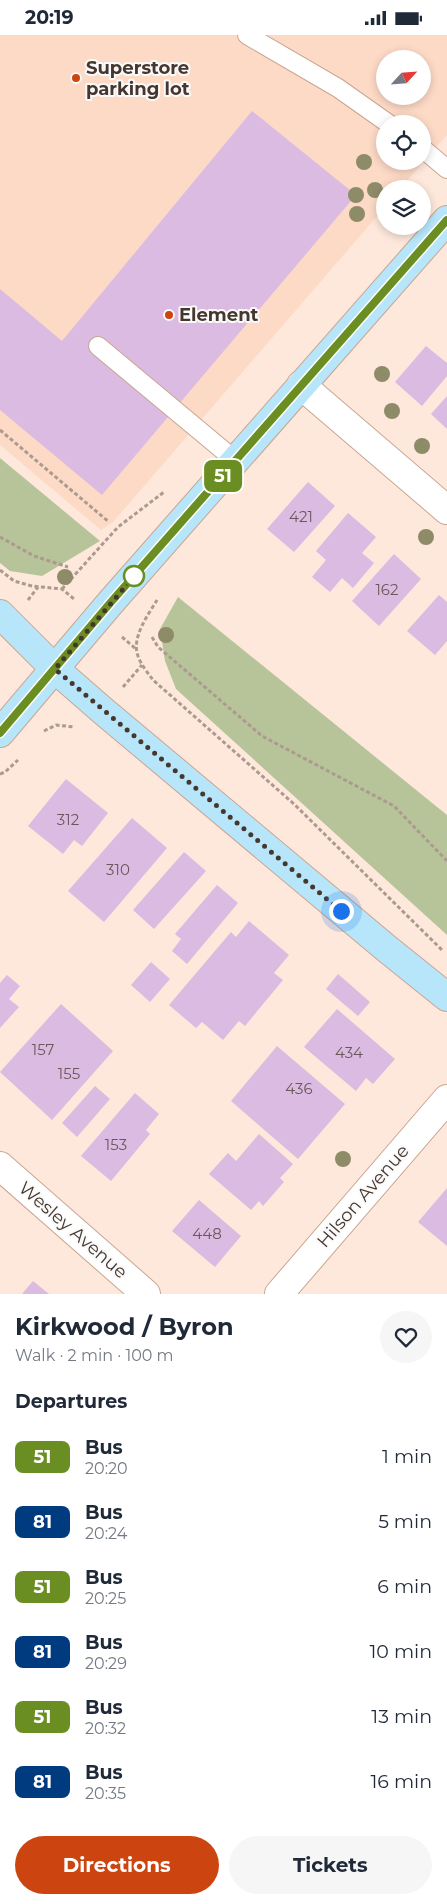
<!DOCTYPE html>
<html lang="en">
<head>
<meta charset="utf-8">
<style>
  :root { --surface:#fff; --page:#f6f6f7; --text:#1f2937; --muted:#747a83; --accent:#cc4511 }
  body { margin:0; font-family:Montserrat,sans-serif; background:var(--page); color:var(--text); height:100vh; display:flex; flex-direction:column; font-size:19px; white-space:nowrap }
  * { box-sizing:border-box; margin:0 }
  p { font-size:16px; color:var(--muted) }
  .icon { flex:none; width:28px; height:28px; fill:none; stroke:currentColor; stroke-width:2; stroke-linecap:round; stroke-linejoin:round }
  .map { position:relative; height:1259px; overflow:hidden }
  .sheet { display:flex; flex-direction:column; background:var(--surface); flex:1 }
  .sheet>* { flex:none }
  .badge { padding:0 10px; border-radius:8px; font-size:18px; line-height:32px }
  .needle { width:32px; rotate:64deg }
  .controls { position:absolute; left:376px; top:15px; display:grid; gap:10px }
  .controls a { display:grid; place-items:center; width:55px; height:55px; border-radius:50%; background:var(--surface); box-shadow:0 2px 8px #0003; font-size:25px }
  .you { position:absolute; width:25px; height:25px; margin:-12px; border:4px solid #fff; border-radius:50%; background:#1a73e8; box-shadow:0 0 0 8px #1a73e833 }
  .map>.badge { position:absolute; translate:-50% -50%; box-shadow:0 0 0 2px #fff }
  h2 { padding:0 15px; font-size:19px; line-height:45px }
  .round { display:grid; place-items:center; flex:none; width:52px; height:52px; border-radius:26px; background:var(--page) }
  .headline { display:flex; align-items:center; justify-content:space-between; height:85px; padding:0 15px }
  h1 { font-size:24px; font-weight:700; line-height:38px }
  .action { display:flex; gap:10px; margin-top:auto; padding:10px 15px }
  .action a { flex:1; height:58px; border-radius:30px; background:var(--accent); color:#fff; font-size:20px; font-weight:700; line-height:58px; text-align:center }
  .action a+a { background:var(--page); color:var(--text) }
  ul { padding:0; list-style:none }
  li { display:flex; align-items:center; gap:15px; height:65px; padding:0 15px }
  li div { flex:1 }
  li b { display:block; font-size:19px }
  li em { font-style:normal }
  li .badge { min-width:55px; font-weight:700; text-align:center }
  .status { display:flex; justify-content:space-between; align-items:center; height:35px; padding:0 25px; background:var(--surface); direction:ltr }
  .status svg { height:14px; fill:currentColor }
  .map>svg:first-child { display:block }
  .built { fill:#fddac6; fill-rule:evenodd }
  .green { fill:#b7c49a }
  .building { fill:#dbbbe2 }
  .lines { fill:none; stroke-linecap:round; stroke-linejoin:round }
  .lane-casing { stroke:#c9a692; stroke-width:20 }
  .street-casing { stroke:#c9a692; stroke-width:30 }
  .secondary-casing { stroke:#c9a692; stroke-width:30 }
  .path { stroke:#ad9a8f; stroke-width:3; stroke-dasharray:4 2.5; stroke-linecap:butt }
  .lane { stroke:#fff; stroke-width:18 }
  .street { stroke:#fff; stroke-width:28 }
  .secondary { stroke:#b7e6fb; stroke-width:28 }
  .tree { fill:#8e8b69 }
  .line-casing { stroke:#fff; stroke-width:11 }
  .line { stroke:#6b8e23; stroke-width:8 }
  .walk { stroke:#45372e; stroke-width:5; stroke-dasharray:0 9 }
  .poi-dot { fill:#cc4511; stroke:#fafafa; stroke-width:2 }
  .stop-dot { fill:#fff; stroke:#6b8e23; stroke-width:2.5 }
  .labels { text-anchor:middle; stroke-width:4; stroke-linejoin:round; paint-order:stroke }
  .number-label { font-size:15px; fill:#6a585b }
  .poi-label { font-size:18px; font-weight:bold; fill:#45372e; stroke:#fafafa; text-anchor:start }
  .street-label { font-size:18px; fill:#45372e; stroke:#fafafa }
</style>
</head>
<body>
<div class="status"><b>20:19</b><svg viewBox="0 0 49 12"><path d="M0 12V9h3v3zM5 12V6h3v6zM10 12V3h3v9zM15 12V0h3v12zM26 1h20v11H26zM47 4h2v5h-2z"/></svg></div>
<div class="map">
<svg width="447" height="1259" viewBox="0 0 447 1259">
  <rect width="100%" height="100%" fill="#fee8db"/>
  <path class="built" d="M0 0H447V100L400 154H385V172L113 487 101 495 0 410ZM385 24H422V61H385ZM385 89H422V126H385Z"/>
  <g class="green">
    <polygon points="0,423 100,506 42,541 10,536 0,528"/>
    <polygon points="178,562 447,780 447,900 176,654 165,626 160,594"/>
  </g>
  <g class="building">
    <polygon points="252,76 356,160 102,460 0,375 0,254 62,306"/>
    <polygon points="426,311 447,328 447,341 422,371 395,347"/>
    <polygon points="447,361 447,394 431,379"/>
    <polygon points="308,447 335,471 294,517 267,494"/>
    <polygon points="348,478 376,502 362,518 374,528 353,553 342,543 330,557 312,542 326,525 316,516"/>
    <polygon points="394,519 421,544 379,591 352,566"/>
    <polygon points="439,560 447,567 447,606 435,620 407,596"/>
    <polygon points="66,744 108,778 82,811 74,805 63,819 28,791"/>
    <polygon points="132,783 167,813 104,887 68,856"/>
    <polygon points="184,817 206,836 154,894 133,875"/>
    <polygon points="217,850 238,868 187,929 172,916 181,904 175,899"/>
    <polygon points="249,886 289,920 274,938 283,945 245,991 239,986 223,1005 202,987 196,993 169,970 231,897 236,902"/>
    <polygon points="151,927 170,944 150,967 131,950"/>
    <polygon points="338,939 370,967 358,981 326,954"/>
    <polygon points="7,940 20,951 9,964 19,972 0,993 0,948"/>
    <polygon points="61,969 113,1016 52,1085 0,1037"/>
    <polygon points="337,974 395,1024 373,1049 366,1043 356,1056 304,1012"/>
    <polygon points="277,1011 345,1069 298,1124 231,1066"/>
    <polygon points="95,1051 110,1064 77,1102 62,1088"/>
    <polygon points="135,1058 159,1079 146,1095 150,1099 111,1146 81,1121"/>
    <polygon points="259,1099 293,1129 280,1143 284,1147 263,1171 259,1166 251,1175 209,1139 228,1118 236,1126"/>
    <polygon points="447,1153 447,1211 418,1187"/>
    <polygon points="199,1165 241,1201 215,1232 172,1196"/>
    <polygon points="33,1246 49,1259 22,1259"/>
  </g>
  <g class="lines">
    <defs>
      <g id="lane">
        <polyline points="247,0 338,53 389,89"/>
        <polyline points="422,113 447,134"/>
        <polyline points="98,311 236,426"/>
      </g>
      <g id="street">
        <polyline points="301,350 447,475"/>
        <polyline points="0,1131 146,1259"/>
        <polyline points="279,1259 447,1064"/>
      </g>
      <g id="secondary">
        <polyline points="0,579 55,634 102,675 386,913 447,962"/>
        <polyline points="0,698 111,567 447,185"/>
      </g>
    </defs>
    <use href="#lane" class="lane-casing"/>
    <use href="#street" class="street-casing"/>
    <use href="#secondary" class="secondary-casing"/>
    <g class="path">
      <polyline points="0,395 109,487"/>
      <polyline points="0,502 34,521 68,532"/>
      <polyline points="0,535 14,546 32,551 62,554 74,564"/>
      <polyline points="62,554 118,492 164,457"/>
      <polyline points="28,565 38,552"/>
      <path d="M157 565C148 580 131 603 138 621 141 630 148 638 153 645L294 769 443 916"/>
      <polyline points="122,602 136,614"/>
      <polyline points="152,602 158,612 262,701 394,771 447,826"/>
      <polyline points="123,652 142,630"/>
      <polyline points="44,696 56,690 74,692"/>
      <polyline points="0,739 5,737 18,725"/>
    </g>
    <use href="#lane" class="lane"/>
    <use href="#street" class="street"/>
    <use href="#secondary" class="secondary"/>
  </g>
  <g class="tree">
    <circle cx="364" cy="127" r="8"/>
    <circle cx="375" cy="155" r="8"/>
    <circle cx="356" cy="160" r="8"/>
    <circle cx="357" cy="179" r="8"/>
    <circle cx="382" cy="339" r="8"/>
    <circle cx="392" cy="376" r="8"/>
    <circle cx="422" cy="411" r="8"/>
    <circle cx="426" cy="502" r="8"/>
    <circle cx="65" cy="542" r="8"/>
    <circle cx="166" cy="600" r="8"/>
    <circle cx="343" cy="1124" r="8"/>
  </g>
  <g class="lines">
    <defs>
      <polyline id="line" points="0,698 111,567 447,185"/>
    </defs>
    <use href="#line" class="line-casing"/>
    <use href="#line" class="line"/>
    <polyline class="walk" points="134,541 137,538 55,634 341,876"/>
  </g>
  <g class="poi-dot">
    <circle cx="76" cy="43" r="5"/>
    <circle cx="169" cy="280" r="5"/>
  </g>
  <circle class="stop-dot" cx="134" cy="541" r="10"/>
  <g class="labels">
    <g class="number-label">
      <text x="301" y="487">421</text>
      <text x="387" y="560">162</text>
      <text x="68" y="790">312</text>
      <text x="118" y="840">310</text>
      <text x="43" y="1020">157</text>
      <text x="349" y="1023">434</text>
      <text x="69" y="1044">155</text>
      <text x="299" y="1059">436</text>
      <text x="116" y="1115">153</text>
      <text x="207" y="1204">448</text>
    </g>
    <g class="poi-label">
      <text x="86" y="39">Superstore<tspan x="86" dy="21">parking lot</tspan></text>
      <text x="179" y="286">Element</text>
    </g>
    <g class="street-label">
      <text transform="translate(363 1161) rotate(-49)" y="6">Hilson Avenue</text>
      <text transform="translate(73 1195) rotate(41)" y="6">Wesley Avenue</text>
    </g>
  </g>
</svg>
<div class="controls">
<a><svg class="needle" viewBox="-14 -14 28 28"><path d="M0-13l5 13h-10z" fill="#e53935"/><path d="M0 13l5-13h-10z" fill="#747a83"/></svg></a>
<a><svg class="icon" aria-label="locate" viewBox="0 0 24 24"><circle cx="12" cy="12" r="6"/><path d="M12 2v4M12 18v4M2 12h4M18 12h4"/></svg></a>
<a><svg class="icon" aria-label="layers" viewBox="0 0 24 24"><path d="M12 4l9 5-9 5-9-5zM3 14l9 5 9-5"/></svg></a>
</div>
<div class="you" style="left:341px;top:876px"></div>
<b class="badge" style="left:223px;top:441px;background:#6b8e23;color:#fff">51</b>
</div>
<section class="sheet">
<div class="headline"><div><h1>Kirkwood / Byron</h1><p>Walk · 2 min · 100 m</p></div><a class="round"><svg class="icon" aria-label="heart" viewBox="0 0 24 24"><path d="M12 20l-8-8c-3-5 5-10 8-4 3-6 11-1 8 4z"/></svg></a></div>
<h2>Departures</h2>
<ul>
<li><span class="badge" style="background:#6b8e23;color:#fff">51</span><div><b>Bus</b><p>20:20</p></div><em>1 min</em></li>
<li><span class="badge" style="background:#003b80;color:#fff">81</span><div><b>Bus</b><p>20:24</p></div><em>5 min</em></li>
<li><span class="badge" style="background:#6b8e23;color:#fff">51</span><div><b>Bus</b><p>20:25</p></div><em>6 min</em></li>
<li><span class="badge" style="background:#003b80;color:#fff">81</span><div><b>Bus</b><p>20:29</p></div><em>10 min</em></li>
<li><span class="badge" style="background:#6b8e23;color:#fff">51</span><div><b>Bus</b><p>20:32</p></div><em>13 min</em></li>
<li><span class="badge" style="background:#003b80;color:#fff">81</span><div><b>Bus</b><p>20:35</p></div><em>16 min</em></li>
</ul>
<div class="action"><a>Directions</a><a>Tickets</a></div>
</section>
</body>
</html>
